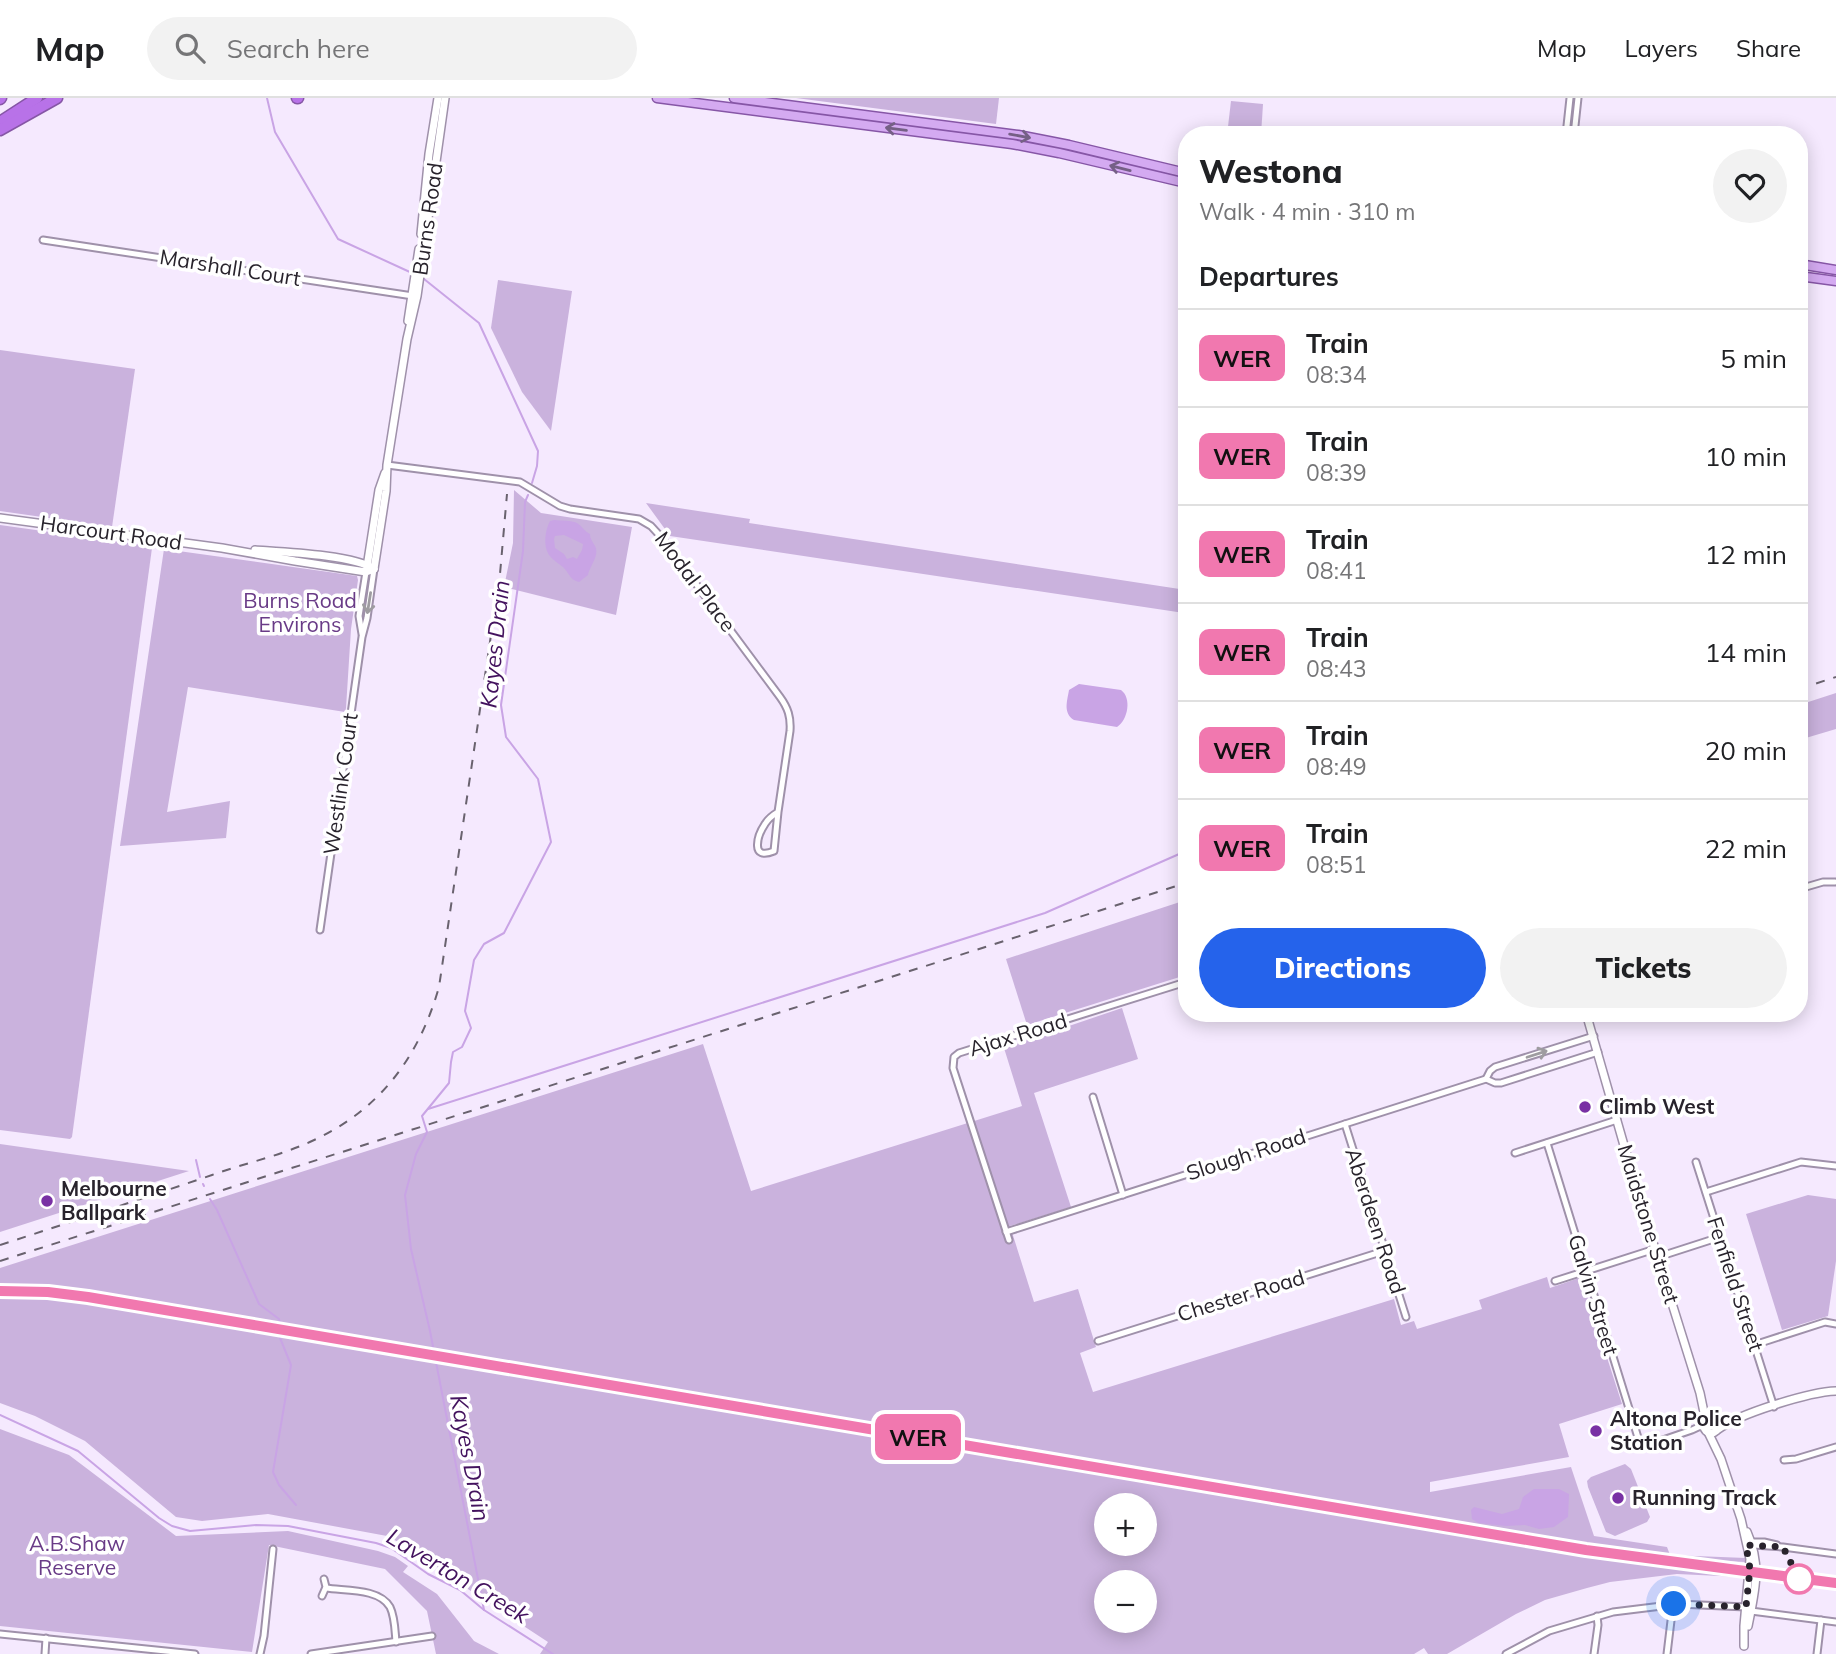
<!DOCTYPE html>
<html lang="en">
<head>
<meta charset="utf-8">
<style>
  :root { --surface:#fff; --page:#f2f2f2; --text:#202124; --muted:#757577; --line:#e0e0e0; --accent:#2563eb }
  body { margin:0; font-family:Mulish,sans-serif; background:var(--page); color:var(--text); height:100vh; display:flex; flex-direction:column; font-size:26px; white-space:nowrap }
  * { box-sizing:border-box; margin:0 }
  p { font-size:23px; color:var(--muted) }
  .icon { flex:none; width:38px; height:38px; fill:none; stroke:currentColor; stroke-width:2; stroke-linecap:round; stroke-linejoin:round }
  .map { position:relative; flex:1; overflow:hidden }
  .panel { position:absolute; left:1178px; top:28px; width:630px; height:896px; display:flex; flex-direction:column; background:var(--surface); border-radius:28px; box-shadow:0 4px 18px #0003 }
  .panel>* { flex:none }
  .badge { padding:0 14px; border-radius:10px; font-size:24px; line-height:46px }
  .buttons { position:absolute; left:1094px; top:1395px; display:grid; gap:14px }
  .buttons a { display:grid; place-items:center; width:63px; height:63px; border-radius:50%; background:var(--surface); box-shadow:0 4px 18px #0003; font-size:35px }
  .you { position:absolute; width:35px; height:35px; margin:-18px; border:5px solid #fff; border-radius:50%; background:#1a73e8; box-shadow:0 0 0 10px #1a73e833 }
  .map>.badge { position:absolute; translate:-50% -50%; box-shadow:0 0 0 4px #fff }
  h2 { padding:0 21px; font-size:26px; line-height:63px }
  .round { display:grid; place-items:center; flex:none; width:74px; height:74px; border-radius:37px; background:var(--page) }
  .overview { display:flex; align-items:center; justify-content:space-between; height:119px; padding:0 21px }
  h1 { font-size:33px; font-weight:800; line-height:52px }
  .primary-button { display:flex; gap:14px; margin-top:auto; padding:14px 21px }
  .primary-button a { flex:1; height:80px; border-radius:42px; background:var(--accent); color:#fff; font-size:28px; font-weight:800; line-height:80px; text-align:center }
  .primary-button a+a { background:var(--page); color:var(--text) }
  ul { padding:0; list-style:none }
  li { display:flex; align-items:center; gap:21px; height:98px; padding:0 21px; border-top:2px solid var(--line) }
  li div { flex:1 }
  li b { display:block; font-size:26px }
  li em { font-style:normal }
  li .badge { min-width:77px; font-weight:700; text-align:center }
  header { display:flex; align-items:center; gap:42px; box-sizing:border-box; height:98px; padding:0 35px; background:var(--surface); border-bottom:2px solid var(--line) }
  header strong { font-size:33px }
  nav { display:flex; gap:38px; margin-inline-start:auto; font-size:24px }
  .search { width:490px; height:63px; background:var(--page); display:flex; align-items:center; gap:18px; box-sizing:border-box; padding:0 24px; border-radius:38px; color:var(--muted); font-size:26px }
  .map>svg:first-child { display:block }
  .green { fill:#cab2dd; fill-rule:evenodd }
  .water { fill:#c9a4e5; fill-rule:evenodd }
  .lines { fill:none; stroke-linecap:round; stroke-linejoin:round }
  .stream { stroke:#c9a4e5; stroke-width:2 }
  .street-casing { stroke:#9f91aa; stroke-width:9 }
  .secondary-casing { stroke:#9f91aa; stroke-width:10 }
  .primary-casing { stroke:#8656a6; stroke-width:11 }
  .highway-casing { stroke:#8656a6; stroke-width:13 }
  .street { stroke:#fff; stroke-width:5 }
  .secondary { stroke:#fff; stroke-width:7 }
  .primary { stroke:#d4aaf1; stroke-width:8 }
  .highway { stroke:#b872e8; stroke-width:10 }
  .rail { stroke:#69626e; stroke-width:2; stroke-dasharray:9 9; stroke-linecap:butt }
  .oneway { stroke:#756085 }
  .oneway2 { stroke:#9e9ca0 }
  .line-casing { stroke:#fff; stroke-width:16 }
  .line { stroke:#f178af; stroke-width:10 }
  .walk { stroke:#28232c; stroke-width:7; stroke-dasharray:0 12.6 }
  .poi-dot { fill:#7931a4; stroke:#fff; stroke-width:2.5 }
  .stop-dot { fill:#fff; stroke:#f178af; stroke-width:3.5 }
  .labels { text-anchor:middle; stroke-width:7; stroke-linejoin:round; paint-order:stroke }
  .street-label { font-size:21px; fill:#28232c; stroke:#fff }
  .park-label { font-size:21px; fill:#693b87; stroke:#fff }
  .poi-label { font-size:21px; font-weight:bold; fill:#28232c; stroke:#fff; text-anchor:start }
  .water-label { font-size:23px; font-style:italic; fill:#43125e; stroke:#fff }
</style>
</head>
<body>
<header>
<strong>Map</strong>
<div class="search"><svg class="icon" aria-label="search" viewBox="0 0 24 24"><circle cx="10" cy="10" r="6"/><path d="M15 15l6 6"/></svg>Search here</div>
<nav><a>Map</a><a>Layers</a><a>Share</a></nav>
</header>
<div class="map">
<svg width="1836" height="1556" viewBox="0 0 1836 1556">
  <rect width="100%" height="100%" fill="#f5e9fe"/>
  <g class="green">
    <polygon points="796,0 999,0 996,26"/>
    <polygon points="1231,3 1263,6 1261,37 1227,37"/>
    <polygon points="498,182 572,193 551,333 522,294 491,230"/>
    <polygon points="0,252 135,271 112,429 0,413"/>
    <polygon points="514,392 541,415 632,429 616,517 504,489 513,445"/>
    <polygon points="646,405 750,421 749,425 1186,492 1186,504 1184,515 670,438"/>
    <polygon points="0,427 150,448 152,450 72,1039 70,1041 0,1032"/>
    <polygon points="164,451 357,478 358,482 351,531 346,610 345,614 188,589 167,714 230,703 226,740 120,748"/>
    <polygon points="1836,595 1836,631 1799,642 1799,607"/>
    <polygon points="1186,802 1186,877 1027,927 1006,861"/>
    <path d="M1122 910 1138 961 1034 995 1071 1109 1010 1128 1034 1204 1078 1191 1096 1249 1080 1255 1093 1294 1394 1201 1401 1227 1414 1223 1417 1231 1482 1211 1479 1202 1541 1181 1547 1179 1550 1190 1579 1180 1582 1182 1622 1306 1559 1326 1569 1359 1430 1384V1394L1571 1369 1594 1438 1667 1449 1670 1457 1746 1460V1464L1672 1461 1613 1454 447 1256 441 1257 419 1252C345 1241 270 1229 197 1215 131 1202 67 1187 0 1187V1170L703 946 751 1093 1022 1008 1004 950Z"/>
    <polygon points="0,1046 189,1073 0,1134"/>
    <polygon points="1808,1097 1836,1101 1836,1163 1828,1218 1782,1232 1746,1116"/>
    <path d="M0 1196H44L94 1202 425 1259 441 1260 756 1315 1436 1430 1618 1460 1742 1476V1479L1677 1476 1610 1484 1587 1490 1545 1502 1516 1516 1447 1556H1428L1424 1550 1414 1556H540L548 1544 478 1498 408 1449 387 1438 268 1416 202 1423 176 1419 85 1343 35 1318 0 1305ZM1144 1407V1446H1106V1407ZM1144 1484V1522H1106V1484Z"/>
    <polygon points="0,1331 69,1357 176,1438 288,1433 378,1453 395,1459 408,1468 403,1474 437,1496 474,1543 499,1556 436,1556 427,1513 385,1471 269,1447 252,1554 0,1528"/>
    <polygon points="1625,1366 1631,1371 1650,1419 1647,1424 1615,1438 1606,1434 1588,1389 1587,1383 1591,1379"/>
  </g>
  <g class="water">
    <path d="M554 422C561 423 571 422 577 425 582 428 584 433 590 436 590 441 593 444 595 448 600 457 590 468 588 477L579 484C570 482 569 475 563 469 558 465 553 462 549 457 543 448 545 432 550 423ZM564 437 583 446 582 452 577 461 573 459 567 461 564 456 555 450 554 441 555 438Z"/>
    <path d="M1079 586 1121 592C1132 600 1128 622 1117 629L1074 622C1063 615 1067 604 1069 592Z"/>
    <polygon points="1534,1391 1559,1391 1569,1396 1568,1419 1554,1429 1539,1431 1525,1427 1506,1428 1478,1425 1472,1421 1471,1412 1474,1409 1502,1416 1519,1411 1523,1399"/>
  </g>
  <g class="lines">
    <g class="stream">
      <polyline points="267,0 275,34 338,141 412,175"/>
      <polyline points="424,181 479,225 538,353 537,368 532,385"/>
      <polyline points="428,1011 1045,815 1186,753"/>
      <polyline points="196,1062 200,1079"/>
      <polyline points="203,1086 204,1088"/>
      <polyline points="210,1101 217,1112 259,1206 279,1221 281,1228"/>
      <polyline points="280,1235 280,1240 291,1267 273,1374 279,1387 296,1407"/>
      <polyline points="0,1317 78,1353 159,1420 172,1428 190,1433 256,1427 288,1428 376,1445 391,1450 428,1476 460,1492 484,1512 553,1556"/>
      <polyline points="484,1512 430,1233 411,1151 405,1097 416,1056 427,1034 422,1018 449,985 451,964 453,954 462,949 471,930 465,913 474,862 484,846 504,835 551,744 538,681 506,639 501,607 523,453 525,404 528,397"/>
    </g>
    <defs>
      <g id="street">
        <polyline points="1566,37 1570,0"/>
        <polyline points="1574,37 1578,0"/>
        <polyline points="43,142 413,198"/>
        <path d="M387 367 520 384 560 408 570 411 639 421 651 428 662 440 780 599C788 610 791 619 790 633L778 714C773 717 768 721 765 726 757 738 750 763 774 753L778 714"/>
        <polyline points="362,536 359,518 366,474"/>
        <polyline points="1799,791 1823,784 1835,784"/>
        <polyline points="320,832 362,539 367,520 374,471"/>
        <polyline points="1486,981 1490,973 1495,969 1594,938"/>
        <polyline points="1093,999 1123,1097"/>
        <polyline points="1345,1026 1406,1219"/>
        <polyline points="1547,1045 1640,1346 1648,1347 1692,1332 1705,1326"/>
        <polyline points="1515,1055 1617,1022"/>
        <polyline points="1696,1064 1774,1309"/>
        <polyline points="1706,1094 1801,1064 1836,1068"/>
        <polyline points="1006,1134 1486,981 1495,985 1501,985 1598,954"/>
        <polyline points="1009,1142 953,970 954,959 959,955 1186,884"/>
        <polyline points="1658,1159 1720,1139"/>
        <polyline points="1555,1183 1655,1151"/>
        <polyline points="1098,1243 1384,1153"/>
        <polyline points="1754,1247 1825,1224 1836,1226"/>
        <polyline points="1784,1362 1796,1361 1836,1349"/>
        <polyline points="1752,1444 1764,1444 1777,1447"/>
        <polyline points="1753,1447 1783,1449 1836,1456"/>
        <path d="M326 1490C345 1493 379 1490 390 1509 395 1519 395 1533 396 1544"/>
        <polyline points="322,1498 326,1489 324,1481"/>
        <polyline points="1751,1513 1836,1524"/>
        <polyline points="0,1536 195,1556"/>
        <polyline points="45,1556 46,1540"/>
        <polyline points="260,1556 264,1538 273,1451"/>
        <polyline points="311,1556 432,1538"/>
        <polyline points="1506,1556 1549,1533 1613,1514 1678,1506 1746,1509"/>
        <polyline points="1594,1556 1598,1527 1597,1518"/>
        <polyline points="1667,1556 1673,1506"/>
        <polyline points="1817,1556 1821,1522"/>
      </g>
      <g id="secondary">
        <polyline points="421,136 429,56 438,0"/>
        <polyline points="408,223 419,151"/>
        <polyline points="0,420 222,450 295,463 366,474 374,471"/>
        <path d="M255 452C282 454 354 457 374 471"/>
        <polyline points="367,469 379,392 385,375"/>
        <polyline points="374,471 386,393 387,367 407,241 417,198 445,0"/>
        <polyline points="1586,915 1640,1103 1700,1295 1706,1324"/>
        <circle cx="1711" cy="1328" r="7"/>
        <path d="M1717 1332C1738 1316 1809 1294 1836 1293"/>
        <polyline points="1708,1334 1721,1361 1741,1421 1750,1461 1744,1528 1744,1548"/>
        <path d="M1747 1434C1762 1468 1755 1492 1748 1528"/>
      </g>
      <g id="primary">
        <polyline points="657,0 1012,46 1059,55 1186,85"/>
        <polyline points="734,0 1018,37 1069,47 1186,75"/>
        <polyline points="1799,166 1836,172"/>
        <polyline points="1799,178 1836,183"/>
      </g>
      <g id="highway">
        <polyline points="297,0 298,0"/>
        <polyline points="0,1 1,0"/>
        <polyline points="0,24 37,0"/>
        <polyline points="0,32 57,0"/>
      </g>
    </defs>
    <use href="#street" class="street-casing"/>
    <use href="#secondary" class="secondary-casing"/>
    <use href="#primary" class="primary-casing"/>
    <use href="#highway" class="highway-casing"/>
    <use href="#street" class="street"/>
    <use href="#secondary" class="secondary"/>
    <use href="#primary" class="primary"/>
    <use href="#highway" class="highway"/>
    <g class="rail">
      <polyline points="1799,591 1836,579"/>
      <path d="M0 1147C71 1124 141 1101 212 1077 245 1065 280 1058 312 1043 380 1012 419 959 439 889L500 476 507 396"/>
      <polyline points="0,1163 1186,785"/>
      <polyline points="0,1193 48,1194 88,1199 1602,1455 1836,1485"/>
    </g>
  </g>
  <defs><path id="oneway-shaft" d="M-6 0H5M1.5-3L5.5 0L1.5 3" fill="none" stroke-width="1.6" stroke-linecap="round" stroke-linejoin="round" transform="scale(1.75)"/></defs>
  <g class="oneway">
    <use href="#oneway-shaft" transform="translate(896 31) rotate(-173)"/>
    <use href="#oneway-shaft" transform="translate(1020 38) rotate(10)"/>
    <use href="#oneway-shaft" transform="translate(1120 70) rotate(-166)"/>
  </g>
  <g class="oneway2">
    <use href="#oneway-shaft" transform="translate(369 505) rotate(99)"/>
    <use href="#oneway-shaft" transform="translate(1537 956) rotate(-18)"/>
  </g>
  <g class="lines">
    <defs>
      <polyline id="line" points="0,1193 48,1194 88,1199 1586,1452 1836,1485"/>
    </defs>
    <use href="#line" class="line-casing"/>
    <use href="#line" class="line"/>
    <polyline class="walk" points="1674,1506 1746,1509 1750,1471 1746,1447 1783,1449 1799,1481"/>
  </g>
  <g class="poi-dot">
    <circle cx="1585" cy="1009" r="7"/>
    <circle cx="47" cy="1103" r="7"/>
    <circle cx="1596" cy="1333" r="7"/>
    <circle cx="1618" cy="1400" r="7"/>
  </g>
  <circle class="stop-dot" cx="1799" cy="1481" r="14"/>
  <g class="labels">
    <g class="street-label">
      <text transform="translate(428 121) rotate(-82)" y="7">Burns Road</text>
      <text transform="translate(230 170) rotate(9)" y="7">Marshall Court</text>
      <text transform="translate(111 435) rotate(8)" y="7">Harcourt Road</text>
      <text transform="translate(695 484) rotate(53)" y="7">Modal Place</text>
      <text transform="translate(341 686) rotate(-82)" y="7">Westlink Court</text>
      <text transform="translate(1018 937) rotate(-17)" y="7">Ajax Road</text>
      <text transform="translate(1246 1057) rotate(-18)" y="7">Slough Road</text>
      <text transform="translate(1375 1123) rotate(72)" y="7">Aberdeen Road</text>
      <text transform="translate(1648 1126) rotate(73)" y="7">Maidstone Street</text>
      <text transform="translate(1735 1186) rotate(72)" y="7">Fenfield Street</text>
      <text transform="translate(1593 1197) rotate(73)" y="7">Galvin Street</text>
      <text transform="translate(1241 1198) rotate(-17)" y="7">Chester Road</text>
    </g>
    <g class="park-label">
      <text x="300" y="510">Burns Road<tspan x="300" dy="24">Environs</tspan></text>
      <text x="77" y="1453">A.B.Shaw<tspan x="77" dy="24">Reserve</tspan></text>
    </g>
    <g class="poi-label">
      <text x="1599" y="1016">Climb West</text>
      <text x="61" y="1098">Melbourne<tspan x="61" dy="24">Ballpark</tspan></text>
      <text x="1610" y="1328">Altona Police<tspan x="1610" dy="24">Station</tspan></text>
      <text x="1632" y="1407">Running Track</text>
    </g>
    <g class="water-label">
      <text transform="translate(495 546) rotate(-84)" y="8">Kayes Drain</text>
      <text transform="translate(470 1360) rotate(79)" y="8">Kayes Drain</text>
      <text transform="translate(458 1478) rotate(31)" y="8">Laverton Creek</text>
    </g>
  </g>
</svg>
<div class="buttons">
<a>+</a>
<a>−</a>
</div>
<div class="you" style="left:1674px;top:1506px"></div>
<b class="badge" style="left:918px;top:1339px;background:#f178af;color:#111">WER</b>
<section class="panel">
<div class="overview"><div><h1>Westona</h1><p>Walk · 4 min · 310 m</p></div><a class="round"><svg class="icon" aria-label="heart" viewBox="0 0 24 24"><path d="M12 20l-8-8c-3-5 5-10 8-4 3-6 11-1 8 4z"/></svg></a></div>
<h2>Departures</h2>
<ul>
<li><span class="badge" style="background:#f178af;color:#111">WER</span><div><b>Train</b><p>08:34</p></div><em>5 min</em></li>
<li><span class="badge" style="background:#f178af;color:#111">WER</span><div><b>Train</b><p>08:39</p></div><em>10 min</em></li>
<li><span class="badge" style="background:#f178af;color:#111">WER</span><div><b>Train</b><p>08:41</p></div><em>12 min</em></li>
<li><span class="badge" style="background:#f178af;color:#111">WER</span><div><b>Train</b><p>08:43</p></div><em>14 min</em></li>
<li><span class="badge" style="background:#f178af;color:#111">WER</span><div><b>Train</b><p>08:49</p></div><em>20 min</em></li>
<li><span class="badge" style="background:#f178af;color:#111">WER</span><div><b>Train</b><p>08:51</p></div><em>22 min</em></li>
</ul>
<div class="primary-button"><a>Directions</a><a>Tickets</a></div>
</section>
</div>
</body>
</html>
